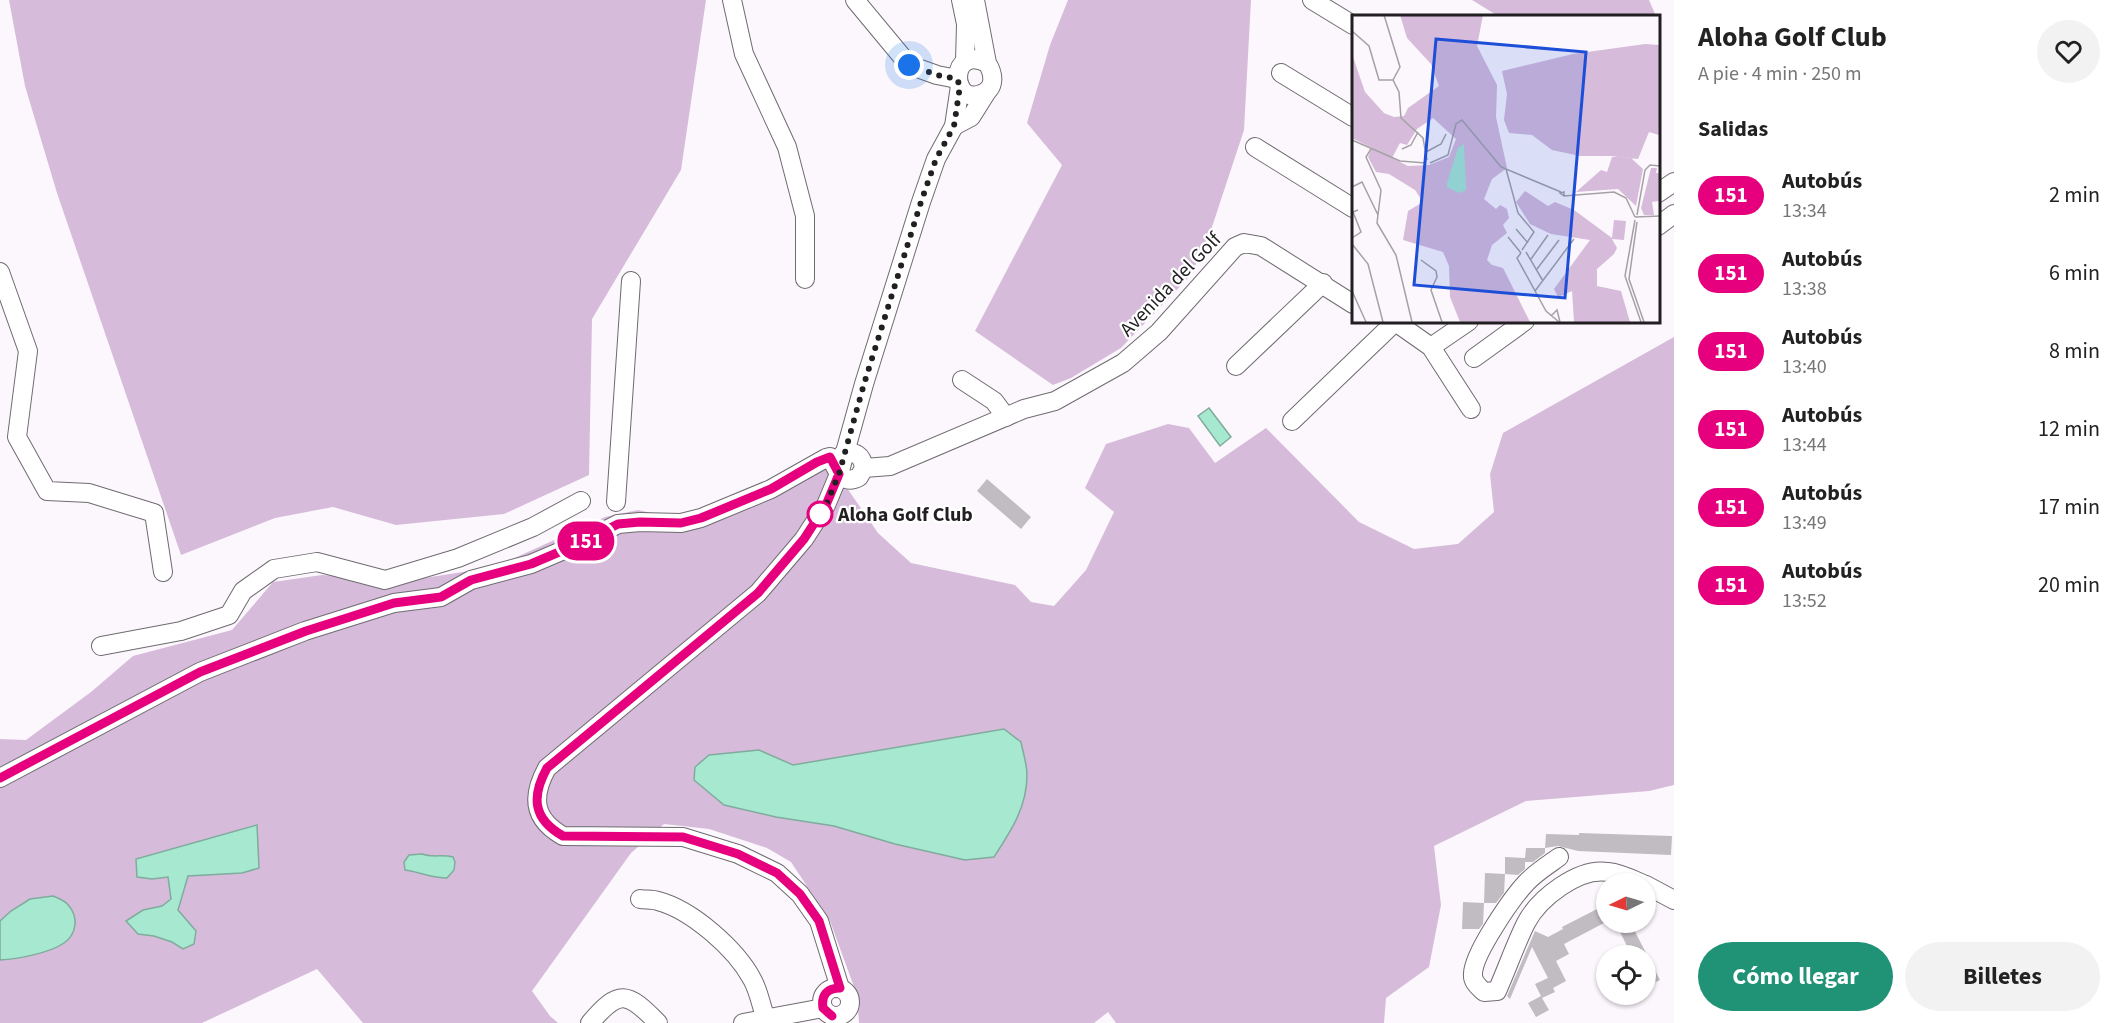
<!DOCTYPE html>
<html lang="es">
<head>
<meta charset="utf-8">
<style>
  :root { --surface:#fff; --page:#f2f2f2; --text:#222; --muted:#767676; --accent:#209376 }
  body { margin:0; font-family:"Source Sans 3",sans-serif; background:var(--page); color:var(--text); height:100vh; display:flex; flex-direction:column; font-size:22px; white-space:nowrap }
  * { box-sizing:border-box; margin:0 }
  p { font-size:20px; color:var(--muted) }
  .icon { flex:none; width:33px; height:33px; fill:none; stroke:currentColor; stroke-width:2; stroke-linecap:round; stroke-linejoin:round }
  .map { position:relative; flex:1; overflow:hidden }
  .side { display:flex; flex-direction:column; background:var(--surface); width:450px }
  .side>* { flex:none }
  .badge { padding:0 12px; border-radius:20px; font-size:21px; line-height:39px }
  .needle { width:39px; rotate:265deg }
  .buttons { position:absolute; left:1596px; top:873px; display:grid; gap:12px }
  .buttons a { display:grid; place-items:center; width:60px; height:60px; border-radius:50%; background:var(--surface); box-shadow:0 2px 4px #0004; font-size:30px }
  .you { position:absolute; width:30px; height:30px; margin:-15px; border:4px solid #fff; border-radius:50%; background:#1a73e8; box-shadow:0 0 0 9px #1a73e833 }
  .map>.badge { position:absolute; translate:-50% -50%; box-shadow:0 0 0 3px #fff }
  h2 { padding:0 24px; font-size:22px; line-height:54px }
  .round { display:grid; place-items:center; flex:none; width:63px; height:63px; border-radius:32px; background:var(--page) }
  .head { display:flex; align-items:center; justify-content:space-between; height:102px; padding:0 24px }
  h1 { font-size:28px; font-weight:700; line-height:45px }
  .button { display:flex; gap:12px; margin-top:auto; padding:12px 24px }
  .button a { flex:1; height:69px; border-radius:36px; background:var(--accent); color:#fff; font-size:24px; font-weight:700; line-height:69px; text-align:center }
  .button a+a { background:var(--page); color:var(--text) }
  ul { padding:0; list-style:none }
  li { display:flex; align-items:center; gap:18px; height:78px; padding:0 24px }
  li div { flex:1 }
  li b { display:block; font-size:22px }
  li em { font-style:normal }
  li .badge { min-width:66px; font-weight:700; text-align:center }
  main { display:flex; flex:1; min-height:0 }
  .map>svg:first-child { display:block }
  .green { fill:#d6bbda }
  .water { fill:#a7e8d1; stroke:#7fac9c; stroke-width:1.5 }
  .building { fill:#c0bcc1 }
  .lines { fill:none; stroke-linecap:round; stroke-linejoin:round }
  .minor-casing { stroke:#6f6b70; stroke-width:20 }
  .minor { stroke:#fff; stroke-width:18 }
  .line-casing { stroke:#fff; stroke-width:14 }
  .line { stroke:#e6007e; stroke-width:9 }
  .walk { stroke:#211f21; stroke-width:6; stroke-dasharray:0 10.8 }
  .stop-dot { fill:#fff; stroke:#e6007e; stroke-width:3 }
  .labels { text-anchor:middle; stroke-width:4.5; stroke-linejoin:round; paint-order:stroke }
  .street-label { font-size:20px; fill:#211f21; stroke:#fff }
  .stop-label { font-size:20px; font-weight:bold; fill:#211f21; stroke:#fff; text-anchor:start }
  .inset-road { fill:none; stroke:#a4a1a4; stroke-width:1.5 }
  .view { fill:#1d4ed8; fill-opacity:0.15; stroke:#1d4ed8; stroke-width:3 }
  .inset-edge { fill:none; stroke:#211f21; stroke-width:3 }
</style>
</head>
<body>
<main>
<div class="map">
<svg width="1674" height="1023" viewBox="0 0 1674 1023">
  <rect width="100%" height="100%" fill="#fcf7fc"/>
  <g class="green">
    <polygon points="9,0 706,0 681,170 592,319 589,475 504,514 396,525 333,507 275,518 181,555 57,193 25,86"/>
    <polygon points="1068,0 1251,0 1244,130 1210,233 1191,275 1121,348 1071,378 1053,385 975,331 1062,165 1027,123 1050,45"/>
    <polygon points="1472,0 1649,0 1656,16 1498,16"/>
    <polygon points="1674,337 1674,785 1649,791 1526,801 1434,846 1441,905 1429,967 1386,998 1384,1023 1116,1023 1108,1012 1094,1023 859,1023 857,995 830,921 791,862 767,848 709,829 664,824 631,853 532,991 550,1016 558,1023 363,1023 317,969 202,1023 0,1023 0,739 26,740 91,692 133,656 232,630 273,582 322,575 405,581 495,567 605,517 638,510 697,523 829,462 878,533 911,563 1015,585 1031,602 1054,606 1086,570 1114,512 1085,488 1106,444 1168,424 1189,428 1215,463 1266,428 1359,522 1414,549 1458,544 1494,512 1490,474 1503,433"/>
  </g>
  <g class="water">
    <polygon points="1209,408 1231,437 1220,446 1198,416"/>
    <path d="M1004 729 1021 742C1023 753 1027 764 1027 775 1027 807 1011 831 994 857L965 860 895 844 834 826 776 817 724 805 694 780 695 767 709 755 759 750 793 765Z"/>
    <polygon points="257,825 259,868 242,873 188,876 178,910 196,931 194,944 183,949 172,942 154,936 138,934 126,921 143,910 162,906 171,899 168,877 152,879 137,877 136,859"/>
    <path d="M422 854C432 858 442 854 453 857L455 862 454 870 447 878C433 878 419 872 405 870L404 862 409 855Z"/>
    <path d="M53 896C58 898 66 901 69 906 79 918 76 935 64 943 50 953 17 959 0 960V921L11 911 30 899Z"/>
  </g>
  <g class="building">
    <polygon points="987,479 1031,517 1021,529 977,491"/>
    <polygon points="1579,833 1672,836 1671,855 1578,851 1558,846 1545,848 1546,834 1579,835"/>
    <polygon points="1526,848 1545,848 1545,853 1533,862 1525,862 1525,869 1518,875 1505,874 1505,857 1525,858"/>
    <polygon points="1485,873 1505,874 1504,893 1496,903 1484,903"/>
    <polygon points="1463,902 1484,903 1483,924 1479,929 1462,929"/>
    <polygon points="1606,907 1606,922 1564,944 1569,954 1556,961 1566,981 1553,988 1555,992 1542,998 1549,1010 1536,1017 1528,1003 1541,996 1535,984 1548,978 1532,947 1510,999 1507,996 1535,931 1548,937 1563,929 1562,927 1599,908 1601,910"/>
    <polygon points="1615,922 1630,922 1660,980 1646,987 1646,956 1632,956"/>
  </g>
  <g class="lines">
    <defs>
      <g id="minor">
        <polyline points="732,0 744,54 787,147 805,216 805,279"/>
        <polyline points="855,0 909,65 937,75 957,79"/>
        <polyline points="961,0 966,24 965,62"/>
        <path d="M975 0 987 63C994 74 996 89 981 94 950 106 949 44 987 63"/>
        <polyline points="1312,0 1353,25"/>
        <polyline points="1281,73 1353,117"/>
        <polyline points="954,126 971,117 988,90"/>
        <polyline points="1255,147 1353,208"/>
        <polyline points="1658,193 1674,182"/>
        <polyline points="1658,226 1674,214"/>
        <polyline points="0,272 28,351 17,437 47,491 89,493 154,513 163,572"/>
        <polyline points="1394,321 1431,347 1471,409"/>
        <polyline points="1431,347 1469,321"/>
        <polyline points="1474,358 1525,321"/>
        <polyline points="1236,366 1323,283"/>
        <polyline points="962,380 994,401 1006,417"/>
        <polyline points="1292,421 1395,322"/>
        <polyline points="864,468 890,466 1024,409 1055,401 1123,363 1159,332 1235,247 1244,243 1261,246 1353,304"/>
        <polyline points="616,502 631,281"/>
        <polyline points="101,646 181,631 229,615 243,591 274,569 317,562 385,580 458,558 533,527 581,501"/>
        <path d="M0 778 200 672 305 631 394 603 441 597 471 580 531 564 585 541 618 524 640 522 681 523 701 518 771 489 826 458 830 457C837 470 842 486 859 477L864 468C862 455 856 451 843 454"/>
        <path d="M1559 857C1548 865 1535 873 1526 883 1512 898 1473 954 1473 974 1472 982 1479 987 1484 992L1497 991C1507 969 1515 945 1526 923 1539 898 1579 867 1608 872 1620 873 1632 879 1643 884"/>
        <polyline points="1646,885 1674,900"/>
        <path d="M640 899C645 900 652 899 658 901 692 910 736 949 752 979 759 991 761 1006 766 1019"/>
        <circle cx="836" cy="1002" r="14"/>
        <path d="M840 988 819 921 800 894 777 873 738 854 683 837 563 836C533 819 531 797 547 768L758 593 804 539 826 505 839 474 864 384 921 202 936 159 954 126 960 86"/>
        <path d="M590 1023C619 989 627 991 658 1023"/>
        <polyline points="743,1023 823,1008"/>
      </g>
    </defs>
    <use href="#minor" class="minor-casing"/>
    <use href="#minor" class="minor"/>
  </g>
  <g class="lines">
    <defs>
      <path id="line" d="M0 778 200 672 306 631 394 603 441 597 471 580 531 564 585 541 618 524 640 522 681 523 701 518 771 489 817 462 830 457 839 474 826 505 804 539 758 593 547 768C531 797 533 819 563 836L683 837 738 854 777 873 800 894 819 921 840 988C827 988 821 995 823 1008L832 1016"/>
    </defs>
    <use href="#line" class="line-casing"/>
    <use href="#line" class="line"/>
    <polyline class="walk" points="820,514 815,522 826,505 839,474 864,384 921,202 936,159 954,126 960,86 957,79 937,75 909,65"/>
  </g>
  <circle class="stop-dot" cx="820" cy="514" r="12"/>
  <g class="labels">
    <g class="street-label">
      <text transform="translate(1170 284) rotate(-46)" y="7">Avenida del Golf</text>
    </g>
    <g class="stop-label">
      <text x="838" y="521">Aloha Golf Club</text>
    </g>
  </g>
  <g transform="translate(1352 15)">
    <rect width="308" height="308" fill="#fcf7fc"/>
    <path d="M48 0H131L125 31 145 70 144 102 155 153 140 164 132 184 144 194 148 190 155 194 157 203 151 210 155 218 140 230 135 245 140 250 151 253 178 307H108L98 282 97 251 91 237 51 225 56 196 71 187 63 175 37 159 24 157 16 142 20 133 0 123V39L13 77 32 98 42 102 52 101 56 93 87 71 79 49 55 23ZM81 103 104 124 97 142 77 150 56 151 40 143 48 128 55 130 65 114ZM293 29 307 30V120L297 117 286 144 267 142 279 143 291 154 284 191 266 174 224 177 249 155 255 157 260 142 266 141H228L200 135 180 120 157 118 152 105 155 79 150 56 221 39ZM299 153H305L304 158H307V186L300 187 302 200H292L289 193ZM173 176 196 191 203 187 222 195 260 223 262 205 274 206 272 225 260 224 265 233 262 239 245 254V271L269 276 278 307H222L220 276 206 282 202 274 238 225 199 219 178 209 164 187Z" fill="#d6bbda" fill-rule="evenodd"/>
    <path d="M112 129 114 175 107 178 95 172V168L106 133Z" fill="#a7e8d1"/>
    <path class="inset-road" d="M32 0 48 52 41 65M0 16 17 31 27 65H41L47 77 49 103 71 123 75 145M0 125 48 146 74 148M19 134 14 142 29 175 25 208 44 240 60 307M50 134 59 130 66 117M74 137 89 129 94 119M78 148 96 140 104 109 110 105 149 152 209 177M154 154 166 198 182 217 170 235M0 172 10 167 26 200M212 181 208 178 212 177V181L262 177 274 183 283 202M285 200 293 155 298 150 308 151M283 202 308 201M283 205 273 261 289 307M285 207 277 264 292 307M164 214 176 228M156 222 169 238M0 223 9 217 1 197 6 195M0 229 16 249 31 307M174 237 191 266M169 238 165 243 194 296 207 307M179 244 196 220M69 245 84 256 85 262 79 275 90 307M185 254 207 225M0 276 14 307M183 276 222 224M199 301 205 295 208 307"/>
    <path class="view" d="M84 24 234 37 213 283 62 270Z"/>
    <rect width="308" height="308" class="inset-edge"/>
  </g>
</svg>
<div class="buttons">
<a><svg class="needle" viewBox="-14 -14 28 28"><path d="M0-13l5 13h-10z" fill="#e53935"/><path d="M0 13l5-13h-10z" fill="#767676"/></svg></a>
<a><svg class="icon" aria-label="locate" viewBox="0 0 24 24"><circle cx="12" cy="12" r="6"/><path d="M12 2v4M12 18v4M2 12h4M18 12h4"/></svg></a>
</div>
<div class="you" style="left:909px;top:65px"></div>
<b class="badge" style="left:586px;top:541px;background:#e6007e;color:#fff">151</b>
</div>
<section class="side">
<div class="head"><div><h1>Aloha Golf Club</h1><p>A pie · 4 min · 250 m</p></div><a class="round"><svg class="icon" aria-label="heart" viewBox="0 0 24 24"><path d="M12 20l-8-8c-3-5 5-10 8-4 3-6 11-1 8 4z"/></svg></a></div>
<h2>Salidas</h2>
<ul>
<li><span class="badge" style="background:#e6007e;color:#fff">151</span><div><b>Autobús</b><p>13:34</p></div><em>2 min</em></li>
<li><span class="badge" style="background:#e6007e;color:#fff">151</span><div><b>Autobús</b><p>13:38</p></div><em>6 min</em></li>
<li><span class="badge" style="background:#e6007e;color:#fff">151</span><div><b>Autobús</b><p>13:40</p></div><em>8 min</em></li>
<li><span class="badge" style="background:#e6007e;color:#fff">151</span><div><b>Autobús</b><p>13:44</p></div><em>12 min</em></li>
<li><span class="badge" style="background:#e6007e;color:#fff">151</span><div><b>Autobús</b><p>13:49</p></div><em>17 min</em></li>
<li><span class="badge" style="background:#e6007e;color:#fff">151</span><div><b>Autobús</b><p>13:52</p></div><em>20 min</em></li>
</ul>
<div class="button"><a>Cómo llegar</a><a>Billetes</a></div>
</section>
</main>
</body>
</html>
